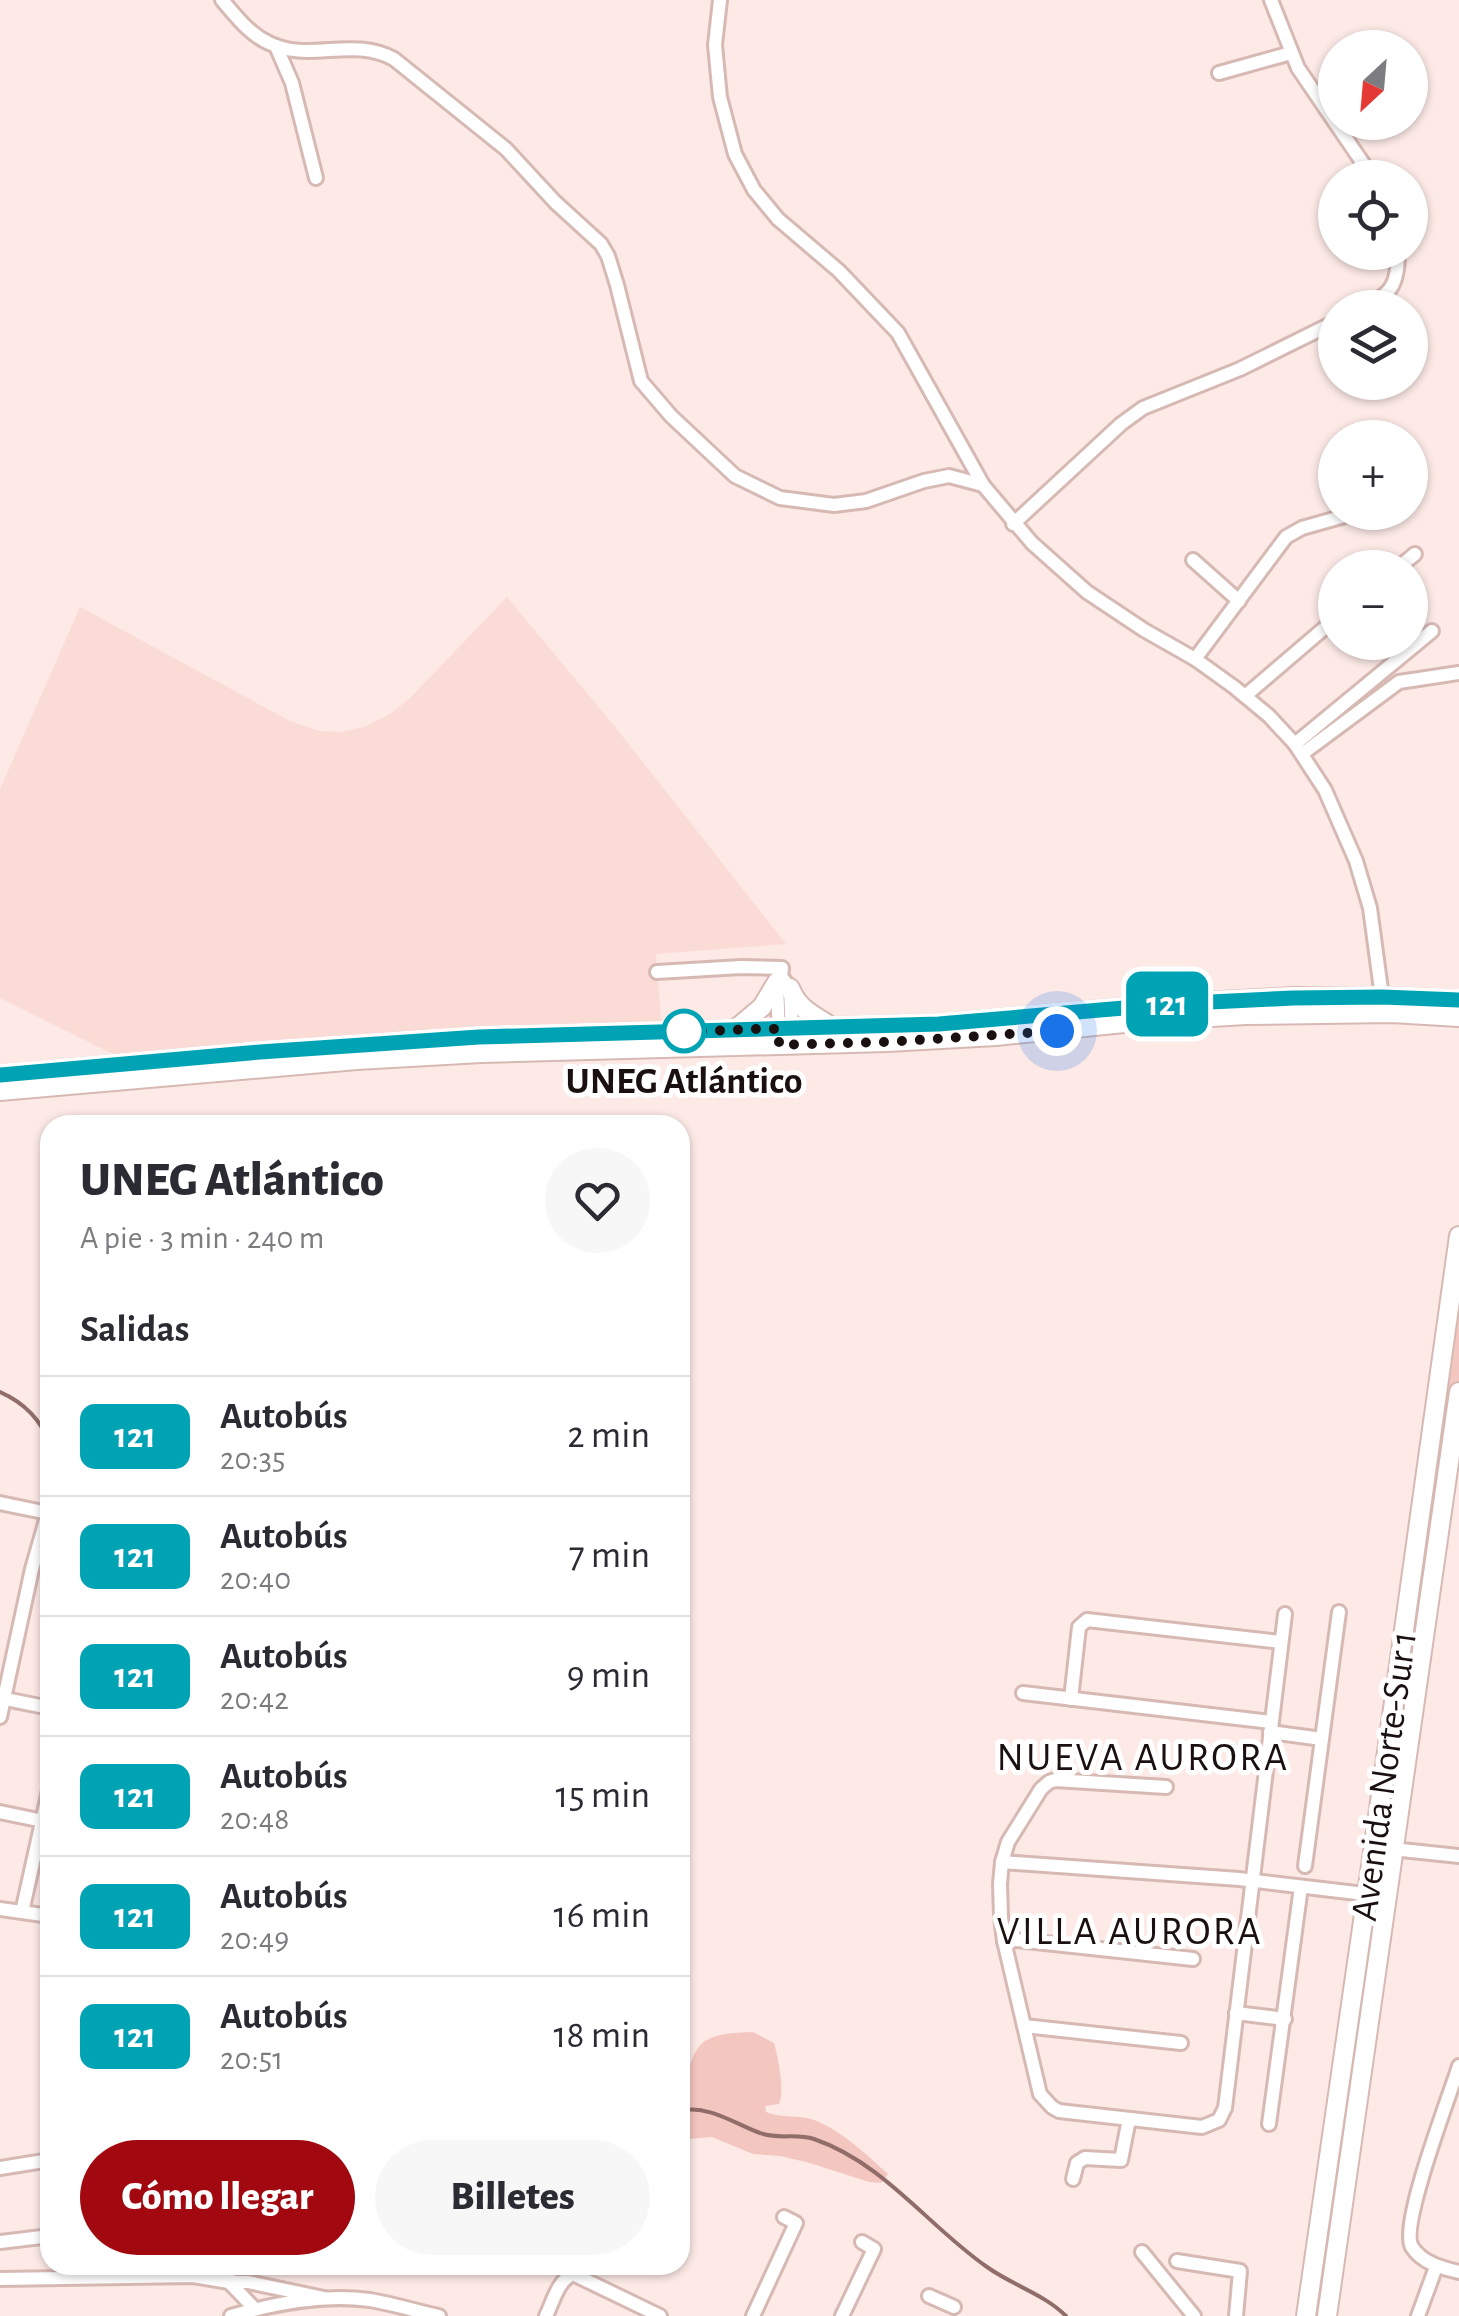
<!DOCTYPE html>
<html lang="es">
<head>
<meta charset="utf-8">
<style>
  :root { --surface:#fff; --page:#f7f7f7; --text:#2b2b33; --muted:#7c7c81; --line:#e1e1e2; --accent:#a20810 }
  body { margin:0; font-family:"Alegreya Sans",sans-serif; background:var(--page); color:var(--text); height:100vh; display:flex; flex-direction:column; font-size:38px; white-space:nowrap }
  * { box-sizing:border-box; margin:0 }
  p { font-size:32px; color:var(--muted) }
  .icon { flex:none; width:55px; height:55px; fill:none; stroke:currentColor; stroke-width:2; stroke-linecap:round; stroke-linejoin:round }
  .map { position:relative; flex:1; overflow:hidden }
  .side { position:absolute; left:40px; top:1115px; width:650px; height:1160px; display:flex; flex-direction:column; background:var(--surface); border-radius:30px; box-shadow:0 2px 8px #0004 }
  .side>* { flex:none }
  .badge { padding:0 20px; border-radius:15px; font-size:35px; line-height:65px }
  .needle { width:65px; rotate:206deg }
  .tools { position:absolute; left:1318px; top:30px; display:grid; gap:20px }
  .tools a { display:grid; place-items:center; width:110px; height:110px; border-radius:50%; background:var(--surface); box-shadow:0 2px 8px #0004; font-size:50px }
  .you { position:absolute; width:50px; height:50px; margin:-25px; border:8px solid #fff; border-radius:50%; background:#1a73e8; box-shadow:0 0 0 15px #1a73e833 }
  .map>.badge { position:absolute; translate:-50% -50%; box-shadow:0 0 0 5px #fff }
  h2 { padding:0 40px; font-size:38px; line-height:90px }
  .round { display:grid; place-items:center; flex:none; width:105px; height:105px; border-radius:52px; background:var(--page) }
  .summary { display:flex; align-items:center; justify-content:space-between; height:170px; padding:0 40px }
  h1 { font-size:48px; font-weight:800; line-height:75px }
  .button { display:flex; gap:20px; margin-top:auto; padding:20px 40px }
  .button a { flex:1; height:115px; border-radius:60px; background:var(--accent); color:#fff; font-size:40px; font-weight:800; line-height:115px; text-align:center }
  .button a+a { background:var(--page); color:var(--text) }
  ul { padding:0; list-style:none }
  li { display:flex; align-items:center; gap:30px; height:120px; padding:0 40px; border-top:2px solid var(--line) }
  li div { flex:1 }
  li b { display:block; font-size:38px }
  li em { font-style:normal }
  li .badge { min-width:110px; font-weight:700; text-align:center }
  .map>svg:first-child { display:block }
  .built { fill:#fbdbd6 }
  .green { fill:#f3c6bf }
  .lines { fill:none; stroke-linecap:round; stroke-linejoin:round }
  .stream { stroke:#906d68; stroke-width:4 }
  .street-casing { stroke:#d7b9b4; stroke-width:18 }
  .secondary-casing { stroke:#d7b9b4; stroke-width:22 }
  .street { stroke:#fff; stroke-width:12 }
  .secondary { stroke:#fff; stroke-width:18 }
  .line-casing { stroke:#fff; stroke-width:22 }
  .line { stroke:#00a3b4; stroke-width:15 }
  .walk { stroke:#1a100f; stroke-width:10; stroke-dasharray:0 18 }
  .stop-dot { fill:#fff; stroke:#00a3b4; stroke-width:5 }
  .labels { text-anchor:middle; stroke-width:10; stroke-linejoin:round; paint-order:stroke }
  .stop-label { font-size:38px; font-weight:bold; fill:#1a100f; stroke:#fff }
  .street-label { font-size:38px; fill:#1a100f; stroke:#fff }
  .neighbourhood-label { font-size:40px; letter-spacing:2.5px; fill:#1a100f; stroke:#fff }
</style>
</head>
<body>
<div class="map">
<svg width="1459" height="2316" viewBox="0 0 1459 2316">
  <rect width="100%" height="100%" fill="#fdeae7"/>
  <polygon class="built" points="507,597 612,723 786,944 656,954 662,1032 131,1063 0,998 0,789 80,607 290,721 319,731 341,732 364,727 390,714 410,698"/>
  <g class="green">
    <polygon points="1459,1236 1459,1392 1327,2316 1306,2316"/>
    <path d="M753 2032 774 2043C778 2057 785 2091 779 2104L765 2106 766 2112C781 2119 798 2114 814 2120 841 2130 867 2155 888 2174L881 2183 869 2182 810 2163 780 2156 753 2154 712 2137 680 2140V2079L684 2078C690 2069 691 2057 698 2048 709 2032 736 2033 753 2032Z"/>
  </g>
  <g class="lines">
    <g class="stream">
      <path d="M0 1392C23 1402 41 1420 50 1444"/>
      <path d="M680 2111C708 2104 735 2124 760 2133 778 2140 796 2133 814 2139 884 2163 928 2226 987 2267 1012 2285 1044 2294 1066 2316"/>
    </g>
    <defs>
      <g id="street">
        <path d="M222 0C236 16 249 34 269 43 309 63 352 36 394 59L506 149 555 202 601 244 608 256 617 285 641 381 671 416 735 476 780 498 834 505 866 501 924 481 949 476 983 485"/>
        <polyline points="720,0 715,45 720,97 735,154 754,190 778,219 839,271 898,333 983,485 1032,543 1087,592 1144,630 1195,659 1234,687 1269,716 1295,744 1325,790 1356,861 1370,908 1382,997"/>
        <polyline points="1271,0 1298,68 1373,178"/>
        <polyline points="276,46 292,83 316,178"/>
        <polyline points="1219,73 1291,53"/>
        <path d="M1364 308C1392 293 1398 285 1398 252"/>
        <polyline points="1013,524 1121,424 1143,408 1240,369 1335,322"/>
        <polyline points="1193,560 1239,601"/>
        <polyline points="1398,568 1415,554"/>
        <polyline points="1195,659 1286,537 1302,528 1355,513"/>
        <polyline points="1245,696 1335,619"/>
        <polyline points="1295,744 1432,631"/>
        <polyline points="1302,754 1399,682 1459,673"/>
        <polyline points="657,972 741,967 782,968 781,976 790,988 792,1032"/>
        <polyline points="777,982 779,1037"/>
        <polyline points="0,1503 48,1513 32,1569 0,1717"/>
        <polyline points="1023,1693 1271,1722"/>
        <polyline points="0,1698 50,1708"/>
        <polyline points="1071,1699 1079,1627 1087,1620 1281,1642"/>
        <polyline points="1270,1732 1322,1739"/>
        <polyline points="1166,1787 1055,1780 1049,1782 1041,1789 1008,1842 1002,1862 1000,1884 1001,1917 1004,1941 1040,2094 1052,2107 1059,2111 1202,2127 1219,2120 1225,2108 1285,1614"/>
        <polyline points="0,1812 48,1822"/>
        <polyline points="1392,1849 1459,1856"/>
        <polyline points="1002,1862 1239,1879 1373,1895"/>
        <polyline points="1305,1866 1339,1612"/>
        <polyline points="0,1909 50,1916"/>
        <polyline points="22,1912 50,1786"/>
        <polyline points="1004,1941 1017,1940 1193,1959"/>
        <polyline points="1236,2013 1285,2019"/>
        <polyline points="1024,2026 1181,2043"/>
        <path d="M1459 2066C1450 2095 1399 2226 1412 2247 1422 2263 1442 2268 1459 2272"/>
        <polyline points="1269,2124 1301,1887"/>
        <polyline points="0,2168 50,2160"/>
        <polyline points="1073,2179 1077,2163 1085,2158 1121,2160 1129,2119"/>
        <polyline points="0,2242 50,2236"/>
        <polyline points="1142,2252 1194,2316"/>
        <polyline points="1177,2261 1240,2271 1236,2316"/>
        <polyline points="232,2265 228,2270 229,2282 255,2309"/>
        <polyline points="0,2279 193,2276 229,2282 248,2282 324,2298"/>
        <polyline points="929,2296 954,2307"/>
        <path d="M231 2316C276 2303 323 2294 370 2300 393 2304 416 2311 439 2316"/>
        <path d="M546 2316C553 2302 558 2280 573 2274L660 2316"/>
        <polyline points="753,2316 796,2223 784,2217"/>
        <polyline points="842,2316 874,2249 862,2242"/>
        <polyline points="1418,2316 1436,2267"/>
      </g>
      <g id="secondary">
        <path d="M790 988C799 1011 815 1015 833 1028"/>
        <polyline points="737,1028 762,1007 777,982"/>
        <polyline points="0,1075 260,1052 479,1037 939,1024 1169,1004 1293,997 1382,997 1459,1000"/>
        <polyline points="0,1091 357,1060 481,1053 887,1042 996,1036 1144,1021 1246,1015 1392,1013 1459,1017"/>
        <polyline points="1306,2316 1373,1852 1459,1236"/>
        <polyline points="1327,2316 1459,1392"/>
      </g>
    </defs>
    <use href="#street" class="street-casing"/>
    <use href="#secondary" class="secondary-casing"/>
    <use href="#street" class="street"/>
    <use href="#secondary" class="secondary"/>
  </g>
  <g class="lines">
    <defs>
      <polyline id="line" points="0,1075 260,1052 479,1037 939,1024 1170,1004 1293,998 1382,997 1459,1000"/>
    </defs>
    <use href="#line" class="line-casing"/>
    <use href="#line" class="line"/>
    <path class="walk" d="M684 1031C716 1032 747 1028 779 1029V1045L887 1042 1057 1031"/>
  </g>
  <circle class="stop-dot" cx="684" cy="1031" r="20"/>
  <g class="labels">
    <g class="stop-label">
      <text x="684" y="1093">UNEG Atlántico</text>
    </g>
    <g class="street-label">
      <text transform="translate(1383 1776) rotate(-82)" y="13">Avenida Norte-Sur 1</text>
    </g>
    <g class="neighbourhood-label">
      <text x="1143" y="1770">NUEVA AURORA</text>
      <text x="1130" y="1944">VILLA AURORA</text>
    </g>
  </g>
</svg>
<div class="tools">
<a><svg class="needle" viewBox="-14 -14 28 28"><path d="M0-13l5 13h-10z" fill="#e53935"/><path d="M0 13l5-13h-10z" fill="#7c7c81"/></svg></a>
<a><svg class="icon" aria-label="locate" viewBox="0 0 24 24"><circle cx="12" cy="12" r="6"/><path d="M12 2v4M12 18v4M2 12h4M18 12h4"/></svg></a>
<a><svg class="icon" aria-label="layers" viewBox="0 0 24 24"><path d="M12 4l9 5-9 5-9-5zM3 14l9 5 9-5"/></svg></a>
<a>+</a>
<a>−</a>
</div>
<div class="you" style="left:1057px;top:1031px"></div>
<b class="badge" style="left:1167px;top:1004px;background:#00a3b4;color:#fff">121</b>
<section class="side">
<div class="summary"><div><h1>UNEG Atlántico</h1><p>A pie · 3 min · 240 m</p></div><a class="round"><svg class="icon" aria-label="heart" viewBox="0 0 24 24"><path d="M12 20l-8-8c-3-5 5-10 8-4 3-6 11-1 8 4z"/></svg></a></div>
<h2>Salidas</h2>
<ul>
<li><span class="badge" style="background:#00a3b4;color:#fff">121</span><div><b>Autobús</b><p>20:35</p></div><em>2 min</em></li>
<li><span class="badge" style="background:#00a3b4;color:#fff">121</span><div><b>Autobús</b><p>20:40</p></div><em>7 min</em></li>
<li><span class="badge" style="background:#00a3b4;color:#fff">121</span><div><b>Autobús</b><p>20:42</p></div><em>9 min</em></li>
<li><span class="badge" style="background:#00a3b4;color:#fff">121</span><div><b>Autobús</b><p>20:48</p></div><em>15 min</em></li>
<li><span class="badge" style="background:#00a3b4;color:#fff">121</span><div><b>Autobús</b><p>20:49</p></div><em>16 min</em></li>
<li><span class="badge" style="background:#00a3b4;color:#fff">121</span><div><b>Autobús</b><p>20:51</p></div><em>18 min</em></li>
</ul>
<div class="button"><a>Cómo llegar</a><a>Billetes</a></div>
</section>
</div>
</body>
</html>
